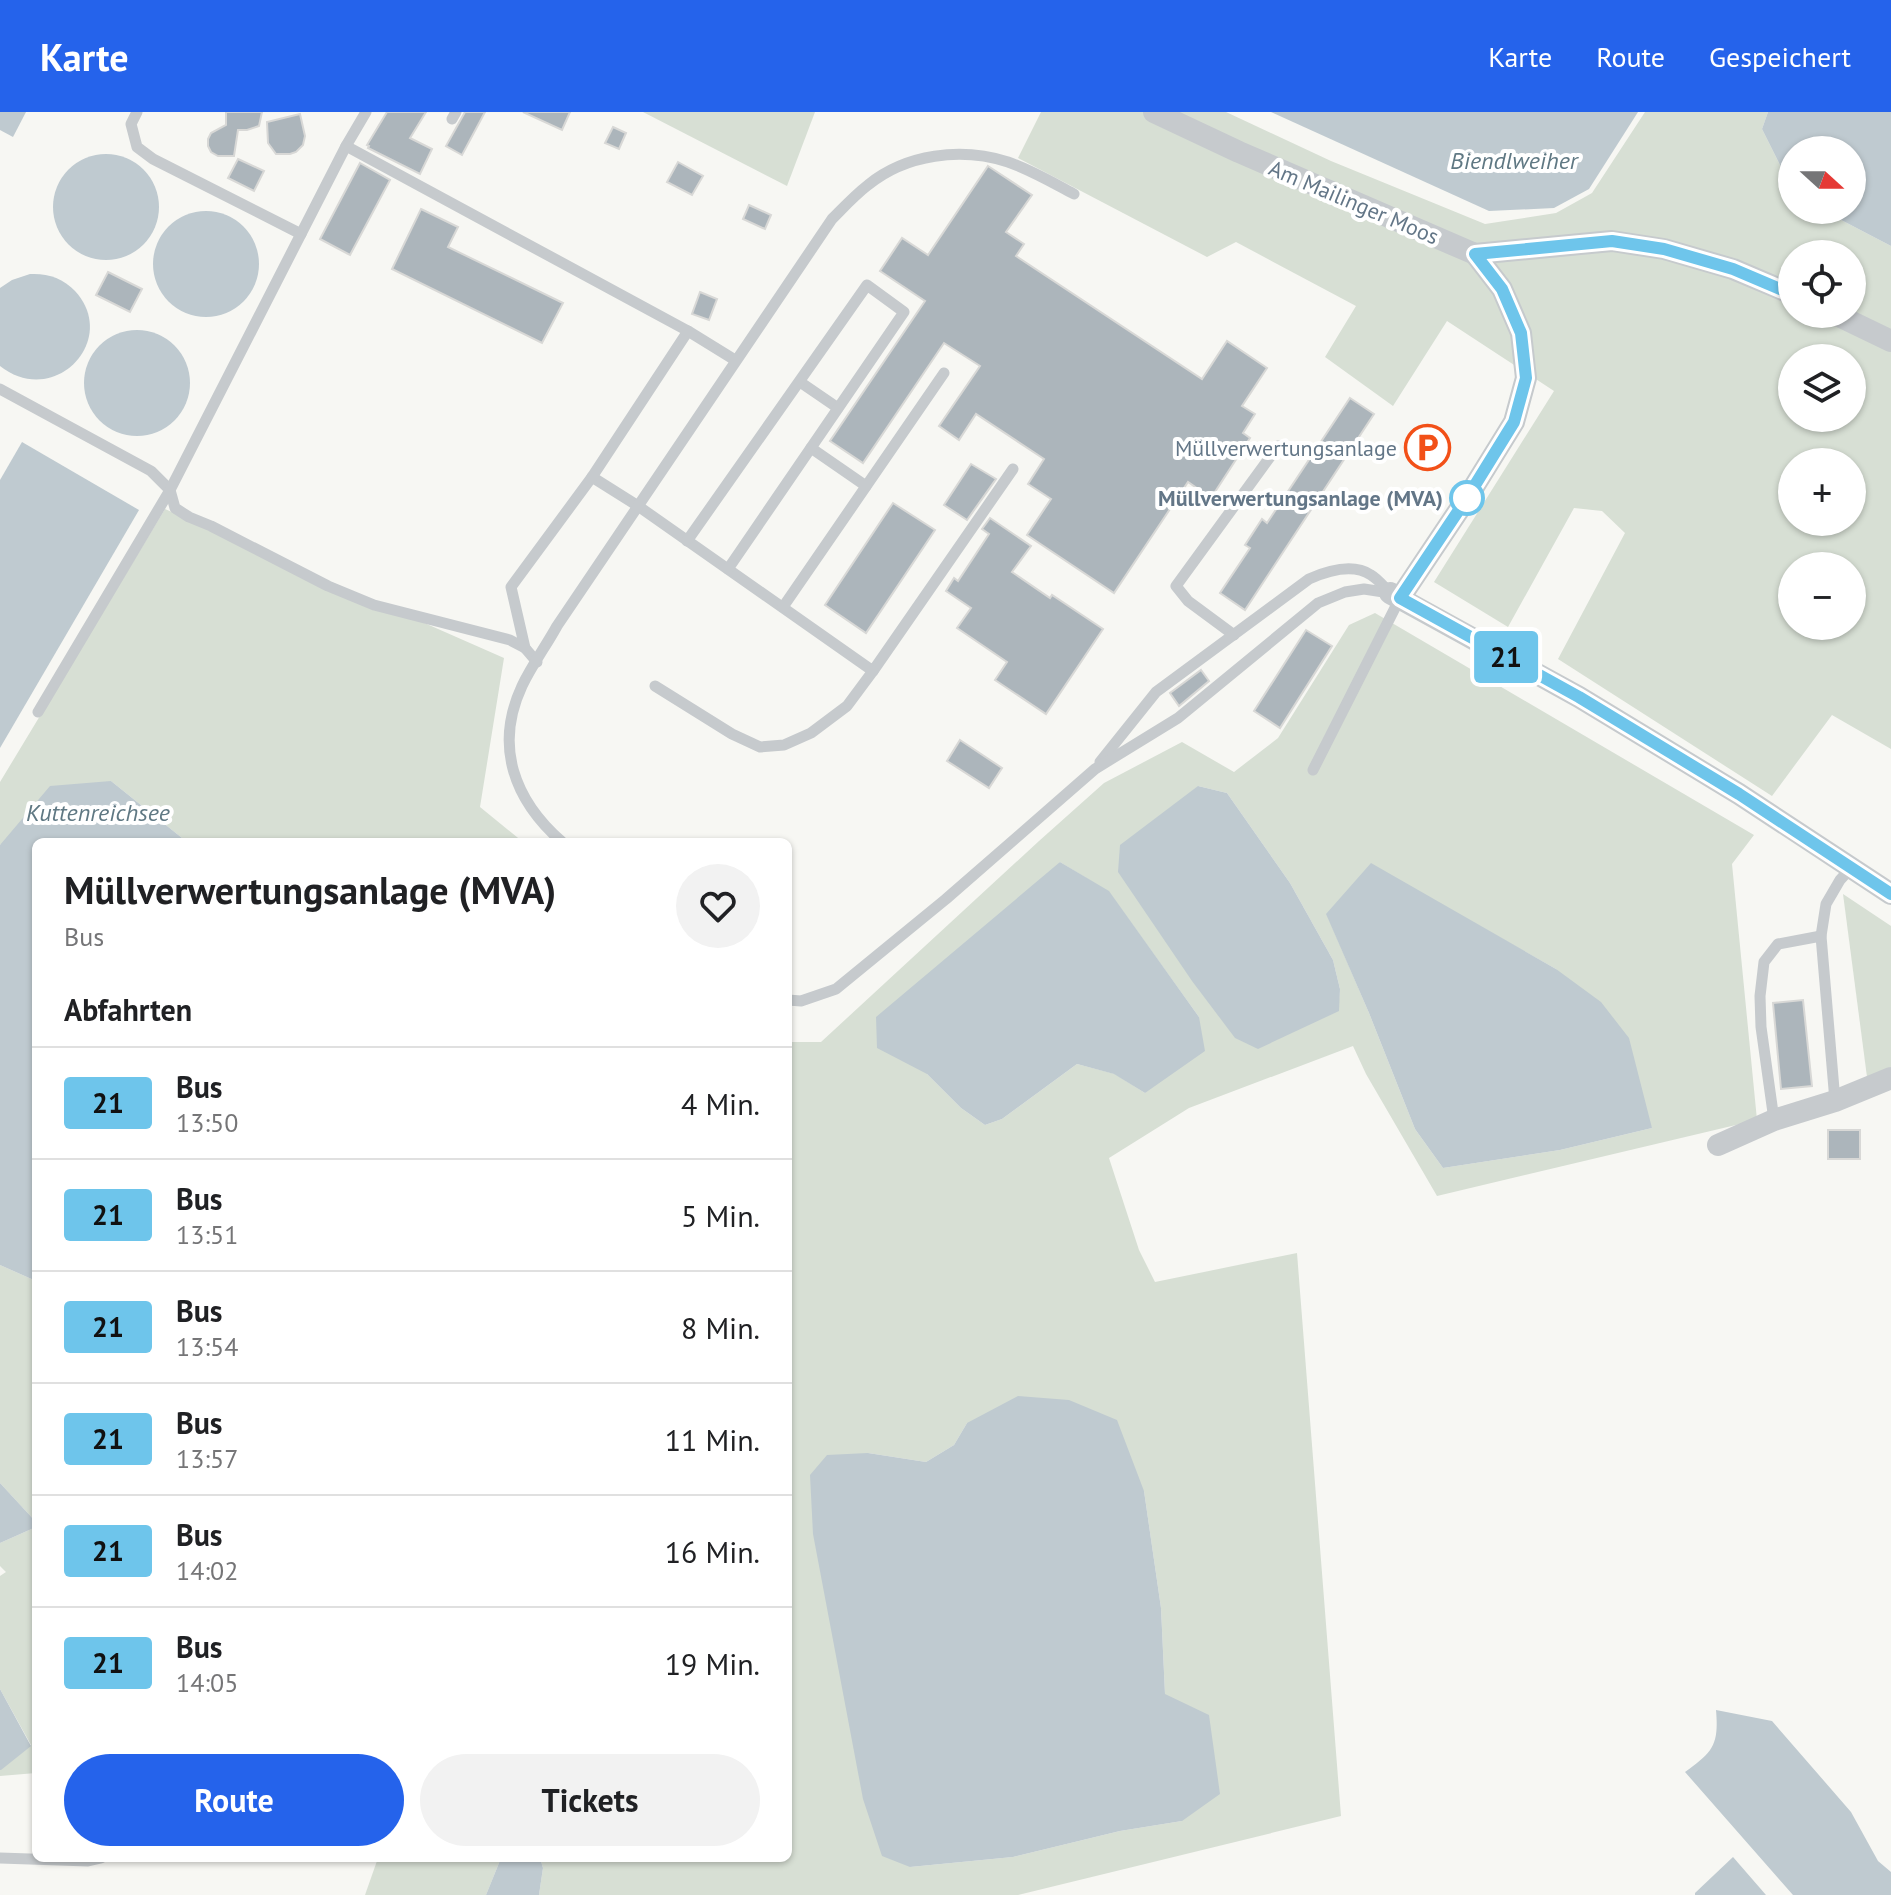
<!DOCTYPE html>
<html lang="de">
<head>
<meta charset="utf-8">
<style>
  :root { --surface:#fff; --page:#f2f2f2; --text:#202124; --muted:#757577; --line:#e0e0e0; --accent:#2563eb }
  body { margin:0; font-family:"PT Sans",sans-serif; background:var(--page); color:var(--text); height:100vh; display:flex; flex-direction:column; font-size:30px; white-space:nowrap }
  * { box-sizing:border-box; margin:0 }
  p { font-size:26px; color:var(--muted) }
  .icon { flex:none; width:44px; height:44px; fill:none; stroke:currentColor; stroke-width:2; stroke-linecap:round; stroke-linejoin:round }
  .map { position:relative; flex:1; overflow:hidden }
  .panel { position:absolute; left:32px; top:726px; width:760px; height:1024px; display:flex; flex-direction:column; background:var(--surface); border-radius:12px; box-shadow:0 2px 6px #0004 }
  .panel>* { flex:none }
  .badge { padding:0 16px; border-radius:6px; font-size:28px; line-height:52px }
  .needle { width:52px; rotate:111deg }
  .controls { position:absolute; left:1778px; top:24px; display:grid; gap:16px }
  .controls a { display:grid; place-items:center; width:88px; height:88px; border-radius:50%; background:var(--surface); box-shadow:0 2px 6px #0004; font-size:40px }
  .map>.badge { position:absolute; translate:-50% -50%; box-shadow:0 0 0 4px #fff }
  h2 { padding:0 32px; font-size:30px; line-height:72px }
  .round { display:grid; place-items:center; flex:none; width:84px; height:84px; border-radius:42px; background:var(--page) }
  .head { display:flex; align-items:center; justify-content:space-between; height:136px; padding:0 32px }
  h1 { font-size:38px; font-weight:700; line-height:60px }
  .primary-button { display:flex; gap:16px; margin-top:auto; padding:16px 32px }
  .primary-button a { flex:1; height:92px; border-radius:48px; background:var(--accent); color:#fff; font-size:32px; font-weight:700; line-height:92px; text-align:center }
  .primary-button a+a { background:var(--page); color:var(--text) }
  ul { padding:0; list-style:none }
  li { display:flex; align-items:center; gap:24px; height:112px; padding:0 32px; border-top:2px solid var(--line) }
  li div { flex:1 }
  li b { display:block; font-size:30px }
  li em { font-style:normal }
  li .badge { min-width:88px; font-weight:700; text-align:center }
  header { display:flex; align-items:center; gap:48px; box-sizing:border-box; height:112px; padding:0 40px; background:var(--accent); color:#fff }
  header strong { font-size:38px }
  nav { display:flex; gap:44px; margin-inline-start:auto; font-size:28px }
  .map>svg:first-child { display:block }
  .green { fill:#d7dfd4; fill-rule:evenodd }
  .water { fill:#bfcad0 }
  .building { fill:#acb5bb; stroke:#d8d8d6; stroke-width:2 }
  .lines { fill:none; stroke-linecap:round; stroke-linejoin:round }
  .service { stroke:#c6cacd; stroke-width:11 }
  .minor { stroke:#c6cacd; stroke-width:22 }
  .line-casing { stroke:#fff; stroke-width:18 }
  .line { stroke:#6ec5eb; stroke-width:12 }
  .stop-dot { fill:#fff; stroke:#6ec5eb; stroke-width:4 }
  .labels { text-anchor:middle; stroke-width:8; stroke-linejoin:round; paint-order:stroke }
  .street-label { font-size:22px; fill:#637687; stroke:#fff }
  .poi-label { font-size:22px; fill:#637687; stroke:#fff; text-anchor:end }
  .stop-label { font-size:22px; font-weight:bold; fill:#637687; stroke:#fff; text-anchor:end }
  .water-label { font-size:24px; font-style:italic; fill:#5f7883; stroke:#fff }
</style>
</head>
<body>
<header>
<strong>Karte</strong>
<nav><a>Karte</a><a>Route</a><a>Gespeichert</a></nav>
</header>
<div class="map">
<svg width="1891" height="1783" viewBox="0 0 1891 1783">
  <rect width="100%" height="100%" fill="#f7f7f3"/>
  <g class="green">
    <polygon points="643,0 815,0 787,74"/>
    <path d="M1041 0H1226L1331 49 1485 112 1556 101 1592 81 1645 0H1768L1762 17 1792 77V98H1822L1891 134V637L1832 603 1772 684 1558 547 1625 421 1602 399 1574 396 1508 515 1434 470 1554 279 1447 209 1393 294 1325 245 1356 194 1236 130 1207 145 1018 46ZM1792 142H1852V202H1792ZM1792 246H1852V306H1792ZM1792 350H1852V410H1792ZM1792 454H1852V514H1792Z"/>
    <polygon points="165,397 504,546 480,695 523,730 187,730 111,669 0,733 0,670"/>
    <path d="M1375 501 1754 723 1732 752 1757 1008 1437 1084 1366 962 1353 934 1189 996 1109 1046 1139 1138 1155 1170 1297 1141 1341 1704 1018 1783H539L543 1756 540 1746H788V930H821L1039 729 1104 671 1182 630 1234 660 1278 626 1349 513ZM1198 674 1227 681 1290 771 1333 848 1340 877 1338 899ZM1060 750 1109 780 1199 905 1145 981 1115 962 1077 952 1002 1007 985 1013 961 996 927 962ZM1458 802 1556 857 1652 1016 1560 1038 1443 1056 1415 1017 1369 901 1327 803ZM967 1311 1144 1379 1161 1496 1165 1582 1182 1709 1120 1719 1013 1745 910 1755 868 1341 926 1350 954 1333Z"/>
    <polygon points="1843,782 1891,814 1891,955 1867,965"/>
    <polygon points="0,1153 36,1169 36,1410 0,1371"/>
    <polygon points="36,1415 36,1661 0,1664 0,1658 31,1633 0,1577 0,1464 6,1460 0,1454 0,1431"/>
    <polygon points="378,1746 501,1746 486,1783 365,1783"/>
  </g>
  <g class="water">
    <polygon points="0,0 26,0 13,25 0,18"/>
    <polygon points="1271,0 1638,0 1589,77 1554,96 1489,99"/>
    <polygon points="1768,0 1891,0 1891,134 1822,98 1852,98 1852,38 1792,38 1792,77 1762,17"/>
    <circle cx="106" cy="95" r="53"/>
    <circle cx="206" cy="152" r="53"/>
    <path d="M30 162C47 161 63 166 75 179 120 228 54 297 0 254V176L12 168Z"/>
    <circle cx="137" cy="271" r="53"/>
    <polygon points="22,330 139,398 0,636 0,368"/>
    <polygon points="111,669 187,730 36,730 36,1169 0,1153 0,733 50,674"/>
    <polygon points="1198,674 1227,681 1290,771 1333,848 1340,877 1339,899 1258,937 1235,926 1192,869 1118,760 1120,733"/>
    <polygon points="1060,750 1109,779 1199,905 1205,939 1145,981 1114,962 1077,952 1002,1007 985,1013 961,996 927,962 877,936 876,905"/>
    <polygon points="1371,751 1556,857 1601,890 1629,926 1652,1016 1560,1038 1443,1056 1415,1017 1369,901 1326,802"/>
    <polygon points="1018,1284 1069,1288 1117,1308 1144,1379 1161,1496 1165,1582 1209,1603 1220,1682 1182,1709 1120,1719 1013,1745 910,1755 882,1744 863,1687 813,1422 810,1363 827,1343 868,1341 926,1350 954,1333 967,1311"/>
    <polygon points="0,1371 36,1410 36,1415 0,1431"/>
    <polygon points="0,1577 31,1634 1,1658 0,1658"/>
    <path d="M1716 1598 1772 1609 1851 1700 1878 1749 1891 1760V1783H1793L1685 1660C1713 1640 1719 1633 1716 1598Z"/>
    <polygon points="1733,1745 1766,1783 1695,1783 1695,1781"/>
    <polygon points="501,1746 540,1746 543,1756 539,1783 486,1783"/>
  </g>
  <g class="building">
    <polygon points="226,0 262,0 259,14 247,18 238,18 234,44 218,44 211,40 208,34 208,27 211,21 226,13"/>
    <polygon points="387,0 426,0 410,26 432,37 420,62 368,36 369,34 367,33"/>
    <polygon points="465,0 485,0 462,43 446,34"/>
    <polygon points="523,0 570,0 562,18"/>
    <polygon points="300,2 305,24 303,33 296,40 290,42 276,42 268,31 267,10"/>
    <polygon points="613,15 626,21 619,37 605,31"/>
    <polygon points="238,47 264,59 254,79 228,66"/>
    <polygon points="678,50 703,64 692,83 667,70"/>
    <polygon points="360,51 390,68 350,143 320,127"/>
    <polygon points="988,54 1032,83 1006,120 1024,132 1016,144 1202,267 1227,229 1267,256 1242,294 1255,302 1243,321 1250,326 1211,386 1188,370 1114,481 1027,423 1051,387 1028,372 1044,347 976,302 959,328 939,314 980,254 944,231 863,351 830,329 925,189 880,159 902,126 928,143"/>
    <polygon points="749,93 771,103 765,117 743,107"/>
    <polygon points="421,97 458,115 448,135 563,191 542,231 392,157"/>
    <polygon points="108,160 142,177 130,200 96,183"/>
    <polygon points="700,180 717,187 709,208 692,202"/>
    <polygon points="1350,286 1374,302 1245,498 1220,481 1250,436 1245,433 1262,407 1267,411"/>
    <polygon points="971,352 996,367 967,408 944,393"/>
    <polygon points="893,391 935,418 866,521 825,493"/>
    <polygon points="990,406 1031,434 1012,460 1050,486 1052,483 1103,517 1046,602 995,568 1007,550 957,516 971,496 946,479 954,466 958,469 989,422 982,417"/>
    <polygon points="1306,518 1332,534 1280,616 1254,599"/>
    <polygon points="1201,558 1209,569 1179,594 1170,581"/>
    <polygon points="960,628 1002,656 989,676 947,649"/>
    <polygon points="1803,888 1812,974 1781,977 1773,891"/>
    <rect x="1828" y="1018" width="32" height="29"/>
  </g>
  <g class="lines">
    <g class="service">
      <polyline points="137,0 131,12 137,35 153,47 301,122"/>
      <polyline points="452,7 456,0"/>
      <polyline points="346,34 366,0"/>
      <polyline points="800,270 838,296"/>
      <polyline points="0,277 151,359 170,378 175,396 189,405 211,414 328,474 374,493 510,528 525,536 537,550"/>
      <polyline points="811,336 866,374"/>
      <polyline points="592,365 638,394 873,559 1013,357"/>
      <polyline points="687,429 867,173 904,200 728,457"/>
      <polyline points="783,495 944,261"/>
      <polyline points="1234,523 1188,489 1176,474 1278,334"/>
      <polyline points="525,536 511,475 592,365 688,219"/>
      <polyline points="655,574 732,622 760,635 784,633 811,621 847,594 873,559"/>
      <polyline points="38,600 170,378 346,34 688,219 735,248"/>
      <path d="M1100 650 1156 580 1309 467C1327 459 1353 451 1371 463 1378 467 1384 475 1390 481"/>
      <polyline points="1313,658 1400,486"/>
      <path d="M562 730C514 688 494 634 522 574 532 553 546 534 557 514L832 107C843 96 855 83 868 73 906 42 961 35 1008 50 1031 58 1053 71 1074 82"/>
      <polyline points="788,888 801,889 836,877 946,787 1095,657 1178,606 1318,491 1345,480 1364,477 1390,481"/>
      <polyline points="1835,989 1821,824 1826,792 1840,768 1851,756"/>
      <polyline points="1774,1008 1761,915 1760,884 1764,850 1778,832 1821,824"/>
      <polyline points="0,1746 88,1749 101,1746"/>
    </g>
    <g class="minor">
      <polyline points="1154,0 1239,40 1475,142 1612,129 1664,137 1733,157 1792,182"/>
      <polyline points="1835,202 1891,229"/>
      <polyline points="1390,481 1579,585 1739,682 1891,782"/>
      <polyline points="1400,486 1467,386 1514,310 1526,266 1521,221 1502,177 1475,142"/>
      <polyline points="1718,1033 1774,1008 1835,989 1891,966"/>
    </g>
  </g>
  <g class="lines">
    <defs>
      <polyline id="line" points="1792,182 1733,157 1664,137 1612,129 1475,142 1502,177 1521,221 1526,266 1514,310 1467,386 1400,486 1579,585 1739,682 1891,782"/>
    </defs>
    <use href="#line" class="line-casing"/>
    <use href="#line" class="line"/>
  </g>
  <defs>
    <symbol id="parking-ring" viewBox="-11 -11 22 22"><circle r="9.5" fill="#fff" stroke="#f25018" stroke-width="1.5"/><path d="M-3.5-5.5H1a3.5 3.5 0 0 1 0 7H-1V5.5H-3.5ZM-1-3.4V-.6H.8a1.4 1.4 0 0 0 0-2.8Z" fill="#f25018"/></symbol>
  </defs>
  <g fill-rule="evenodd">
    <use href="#parking-ring" x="1402" y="310" width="51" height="51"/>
  </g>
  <circle class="stop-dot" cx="1467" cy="386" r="16"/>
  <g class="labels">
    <g class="street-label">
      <text transform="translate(1354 90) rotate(23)" y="8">Am Mailinger Moos</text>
    </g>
    <g class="poi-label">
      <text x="1397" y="344">Müllverwertungsanlage</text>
    </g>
    <g class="stop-label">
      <text x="1443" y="394">Müllverwertungsanlage (MVA)</text>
    </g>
    <g class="water-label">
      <text x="1514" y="57">Biendlweiher</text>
      <text x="98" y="709">Kuttenreichsee</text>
    </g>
  </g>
</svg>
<div class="controls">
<a><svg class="needle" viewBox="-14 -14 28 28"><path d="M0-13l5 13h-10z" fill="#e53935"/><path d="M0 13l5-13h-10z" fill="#757577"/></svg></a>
<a><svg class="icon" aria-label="locate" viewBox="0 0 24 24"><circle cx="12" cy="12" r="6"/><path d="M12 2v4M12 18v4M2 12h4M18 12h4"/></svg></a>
<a><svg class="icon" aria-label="layers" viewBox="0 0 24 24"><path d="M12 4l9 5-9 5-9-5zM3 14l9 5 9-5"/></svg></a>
<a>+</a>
<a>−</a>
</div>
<b class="badge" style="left:1506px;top:545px;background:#6ec5eb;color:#111">21</b>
<section class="panel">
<div class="head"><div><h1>Müllverwertungsanlage (MVA)</h1><p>Bus</p></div><a class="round"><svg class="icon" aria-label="heart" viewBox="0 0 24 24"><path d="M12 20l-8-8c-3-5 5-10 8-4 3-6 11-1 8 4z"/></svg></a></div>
<h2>Abfahrten</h2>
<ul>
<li><span class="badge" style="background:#6ec5eb;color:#111">21</span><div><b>Bus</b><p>13:50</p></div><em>4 Min.</em></li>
<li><span class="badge" style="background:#6ec5eb;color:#111">21</span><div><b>Bus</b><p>13:51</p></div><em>5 Min.</em></li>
<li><span class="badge" style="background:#6ec5eb;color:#111">21</span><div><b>Bus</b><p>13:54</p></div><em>8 Min.</em></li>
<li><span class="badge" style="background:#6ec5eb;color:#111">21</span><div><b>Bus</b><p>13:57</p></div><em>11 Min.</em></li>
<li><span class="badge" style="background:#6ec5eb;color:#111">21</span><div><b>Bus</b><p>14:02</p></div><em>16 Min.</em></li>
<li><span class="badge" style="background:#6ec5eb;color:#111">21</span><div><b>Bus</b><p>14:05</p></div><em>19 Min.</em></li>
</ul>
<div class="primary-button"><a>Route</a><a>Tickets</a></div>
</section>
</div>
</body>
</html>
